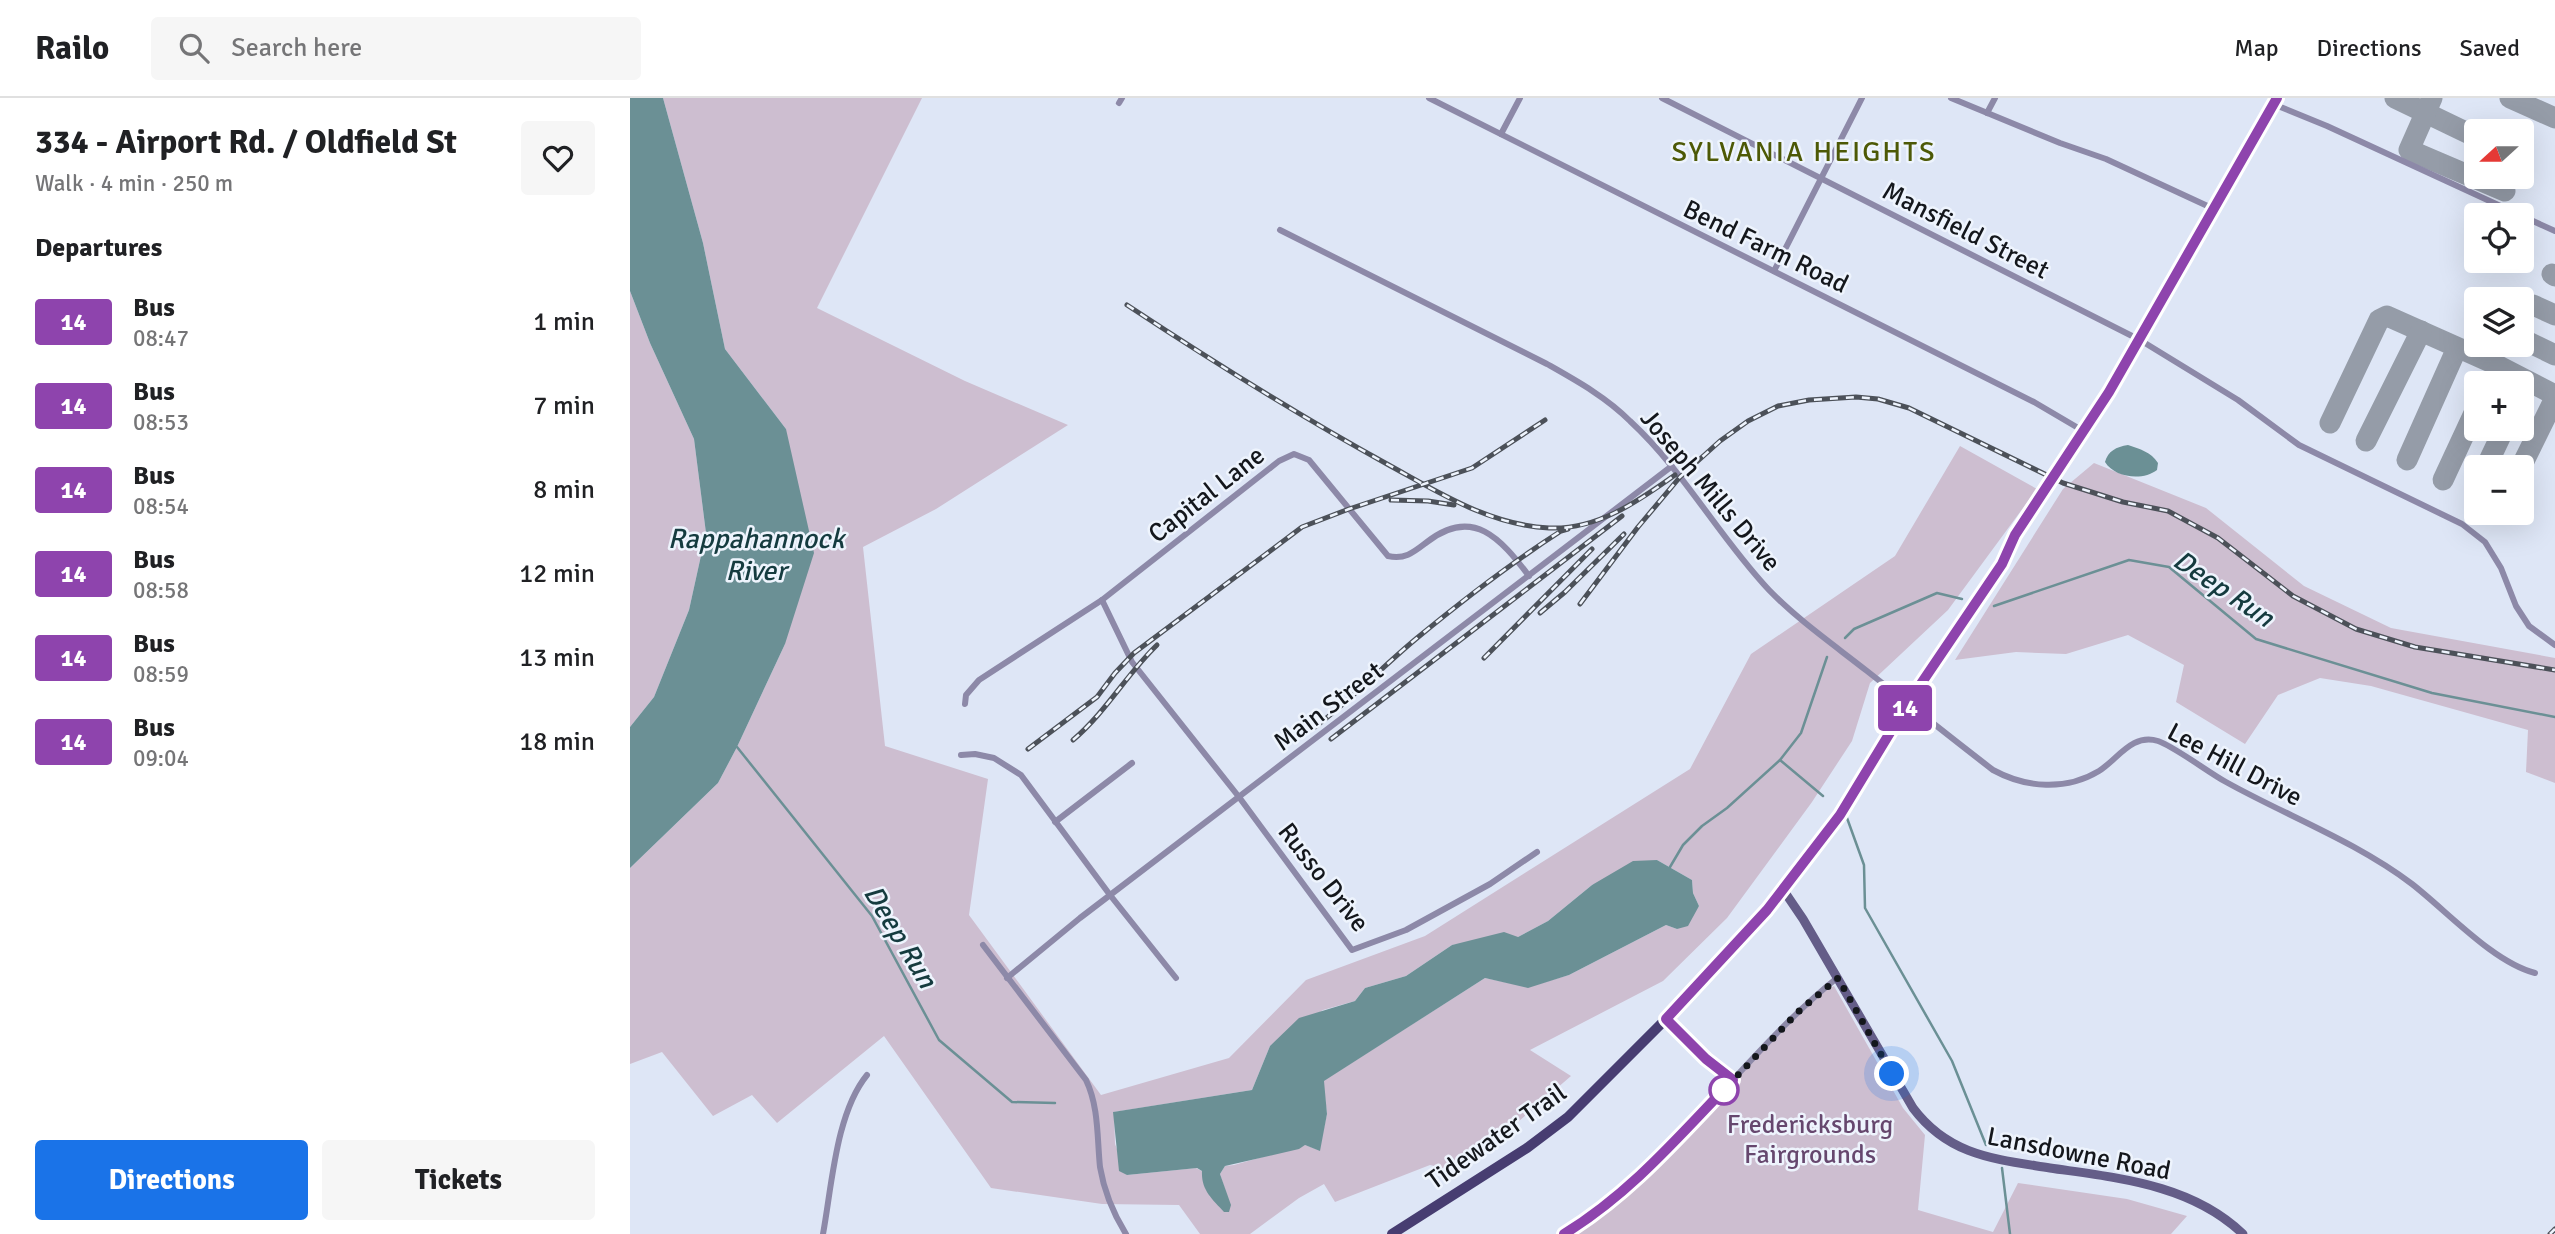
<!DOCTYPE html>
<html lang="en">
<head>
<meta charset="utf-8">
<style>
  :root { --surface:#fff; --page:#f6f6f6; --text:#202124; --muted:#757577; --line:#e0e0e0; --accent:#1a73e8 }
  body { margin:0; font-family:Signika,sans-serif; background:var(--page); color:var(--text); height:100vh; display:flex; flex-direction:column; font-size:26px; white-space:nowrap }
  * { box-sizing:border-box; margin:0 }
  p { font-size:23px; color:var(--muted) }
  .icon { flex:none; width:38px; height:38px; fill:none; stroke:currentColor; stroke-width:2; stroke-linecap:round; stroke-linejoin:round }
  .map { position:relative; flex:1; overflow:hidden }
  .sheet { display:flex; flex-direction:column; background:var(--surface); width:630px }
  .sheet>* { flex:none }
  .badge { padding:0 14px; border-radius:5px; font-size:24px; line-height:46px }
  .needle { width:46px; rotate:249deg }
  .fabs { position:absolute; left:1834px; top:21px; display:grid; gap:14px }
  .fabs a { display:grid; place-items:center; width:70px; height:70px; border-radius:7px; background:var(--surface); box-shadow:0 7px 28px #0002; font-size:35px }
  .you { position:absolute; width:35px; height:35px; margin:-18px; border:5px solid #fff; border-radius:50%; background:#1a73e8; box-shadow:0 0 0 10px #1a73e833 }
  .map>.badge { position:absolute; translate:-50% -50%; box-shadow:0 0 0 4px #fff }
  h2 { padding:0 35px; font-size:26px; line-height:63px }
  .round { display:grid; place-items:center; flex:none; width:74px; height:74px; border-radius:7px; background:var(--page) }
  .summary { display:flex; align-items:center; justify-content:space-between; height:119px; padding:0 35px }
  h1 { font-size:33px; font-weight:700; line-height:52px }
  .cta { display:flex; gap:14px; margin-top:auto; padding:14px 35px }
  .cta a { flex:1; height:80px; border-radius:7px; background:var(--accent); color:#fff; font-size:28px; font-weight:700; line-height:80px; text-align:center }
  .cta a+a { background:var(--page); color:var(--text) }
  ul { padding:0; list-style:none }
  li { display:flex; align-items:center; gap:21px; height:84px; padding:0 35px }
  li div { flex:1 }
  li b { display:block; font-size:26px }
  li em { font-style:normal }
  li .badge { min-width:77px; font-weight:700; text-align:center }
  header { display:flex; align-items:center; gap:42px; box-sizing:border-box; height:98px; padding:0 35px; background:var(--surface); border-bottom:2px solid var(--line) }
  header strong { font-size:33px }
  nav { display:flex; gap:38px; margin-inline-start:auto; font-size:24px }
  .search { width:490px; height:63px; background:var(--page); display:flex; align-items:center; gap:18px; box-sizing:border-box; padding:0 24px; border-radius:7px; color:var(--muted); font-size:26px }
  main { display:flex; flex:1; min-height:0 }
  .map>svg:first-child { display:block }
  .green { fill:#cdbed0; fill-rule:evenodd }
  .water { fill:#6b9095 }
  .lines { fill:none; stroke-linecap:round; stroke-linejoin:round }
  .stream { stroke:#6b9095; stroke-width:2.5 }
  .taxiway { stroke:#959ca8; stroke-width:21 }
  .street { stroke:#8d89a8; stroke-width:6 }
  .secondary { stroke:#645d88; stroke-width:9 }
  .primary { stroke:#473d71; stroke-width:10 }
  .rail-casing { stroke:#4c5159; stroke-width:5 }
  .rail { stroke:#eef4fd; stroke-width:2.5; stroke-dasharray:8; stroke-linecap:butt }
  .line-casing { stroke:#fff; stroke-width:16 }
  .line { stroke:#8e44ad; stroke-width:10 }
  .walk { stroke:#14171c; stroke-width:7; stroke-dasharray:0 12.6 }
  .stop-dot { fill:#fff; stroke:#8e44ad; stroke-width:3.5 }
  .labels { text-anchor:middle; stroke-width:5; stroke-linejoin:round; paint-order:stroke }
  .street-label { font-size:26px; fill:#14171c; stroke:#eef4fd }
  .park-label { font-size:26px; fill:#66476e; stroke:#eef4fd }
  .neighbourhood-label { font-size:28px; letter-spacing:2px; fill:#4d5906; stroke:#eef4fd }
  .water-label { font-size:28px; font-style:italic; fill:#153b3f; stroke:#eef4fd }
</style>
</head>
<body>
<header>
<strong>Railo</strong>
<div class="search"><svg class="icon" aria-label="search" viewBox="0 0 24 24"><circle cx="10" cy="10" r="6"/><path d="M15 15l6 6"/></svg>Search here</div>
<nav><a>Map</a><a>Directions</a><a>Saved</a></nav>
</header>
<main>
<section class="sheet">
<div class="summary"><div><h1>334 - Airport Rd. / Oldfield St</h1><p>Walk · 4 min · 250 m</p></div><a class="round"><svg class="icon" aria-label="heart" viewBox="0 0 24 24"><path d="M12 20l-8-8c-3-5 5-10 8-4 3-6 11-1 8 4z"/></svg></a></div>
<h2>Departures</h2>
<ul>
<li><span class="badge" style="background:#8e44ad;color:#fff">14</span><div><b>Bus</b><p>08:47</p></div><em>1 min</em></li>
<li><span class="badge" style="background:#8e44ad;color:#fff">14</span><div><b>Bus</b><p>08:53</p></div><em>7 min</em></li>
<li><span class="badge" style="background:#8e44ad;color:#fff">14</span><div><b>Bus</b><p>08:54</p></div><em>8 min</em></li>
<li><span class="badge" style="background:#8e44ad;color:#fff">14</span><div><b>Bus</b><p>08:58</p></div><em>12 min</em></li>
<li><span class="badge" style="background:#8e44ad;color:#fff">14</span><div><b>Bus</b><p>08:59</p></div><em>13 min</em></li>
<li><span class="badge" style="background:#8e44ad;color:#fff">14</span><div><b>Bus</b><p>09:04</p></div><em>18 min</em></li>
</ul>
<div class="cta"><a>Directions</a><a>Tickets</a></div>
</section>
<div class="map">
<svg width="1925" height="1136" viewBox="0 0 1925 1136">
  <rect width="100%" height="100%" fill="#dee6f6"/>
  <g class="green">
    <path d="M33 0H292L187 210 335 283 438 327 306 411 233 449 255 648 358 681 339 817 471 997 599 960 676 882 795 838 1060 671 1121 556 1265 458 1330 348 1407 391 1318 512 1240 585 1222 643 1182 704 1097 820 1033 883 900 952 941 978 830 1074 800 1067 705 1104 694 1086 669 1100 620 1136H570L549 1107 472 1106 361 1090 254 938 147 1025 122 997 83 1018 32 954 0 966V770L88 685 107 649 155 546 156 331 95 251 73 145ZM1027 762 1062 782 1063 795 1069 808 1047 831 1036 827 939 877 898 889 855 880 693 983 697 1016 689 1052 675 1047 604 1067 595 1068 590 1076 600 1107 572 1073 566 1070 497 1077 485 1046 484 1014 622 992 640 948 693 912 725 903 735 890 776 878 822 847 888 839 918 823 962 787Z"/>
    <polygon points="0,193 20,245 64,341 76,435 59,512 24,599 0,629"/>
    <polygon points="1464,365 1576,410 1674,488 1761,530 1925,560 1925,685 1896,674 1898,632 1741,588 1690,580 1648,597 1615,646 1546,604 1554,567 1498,537 1436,556 1386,554 1325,562 1433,391"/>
    <polygon points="1204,888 1273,1010 1295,1037 1288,1112 1363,1134 1388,1085 1497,1101 1557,1118 1541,1136 940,1136 939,1133 985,1102 1182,900"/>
  </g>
  <g class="water">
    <polygon points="0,0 33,0 73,145 95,251 156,331 184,455 155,546 107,649 88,685 0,770 0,629 24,599 59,512 76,435 64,341 20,245 0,193"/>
    <path d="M1498 347C1510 351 1521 354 1528 365L1527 372C1513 383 1485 380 1475 364 1478 353 1486 349 1498 347Z"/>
    <path d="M1027 762 1062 782 1063 795 1069 808 1058 828 1047 831 1036 827 939 877 898 890 855 880 694 983 697 1016 690 1053 675 1047 669 1051 595 1068 590 1076 601 1107 599 1114H594C582 1101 571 1092 572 1073L567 1070 497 1077 489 1073 483 1014 622 992 640 948 669 920 725 903 735 890 776 878 822 847 874 834 888 839 918 823 962 787 1003 763Z"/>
  </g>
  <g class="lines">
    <g class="stream">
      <polyline points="1364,508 1499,462 1539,469 1626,541 1802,595 1925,619"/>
      <polyline points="1215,540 1224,531 1307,495 1332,501"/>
      <polyline points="107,649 242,818 309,942 382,1004 425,1005"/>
      <polyline points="1150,662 1193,698"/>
      <polyline points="1217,720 1234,767 1235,810 1322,963 1356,1047"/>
      <polyline points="1040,769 1053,747 1072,728 1097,710 1150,662 1171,635 1197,559"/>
      <polyline points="1372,1070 1380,1136"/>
    </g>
    <g class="taxiway">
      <polyline points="1765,0 1846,39"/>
      <polyline points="1802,0 1779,52 1875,93"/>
      <polyline points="1880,0 1925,20"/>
      <polyline points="1922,176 1925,178"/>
      <polyline points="1903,207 1925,217"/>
      <polyline points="1892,241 1925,257"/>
      <polyline points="1700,325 1749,222 1757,218 1867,267 1925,297"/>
      <polyline points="1736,343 1791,233"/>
      <polyline points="1777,362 1827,250"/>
      <polyline points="1856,369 1874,331"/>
      <polyline points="1891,369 1925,300"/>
      <polyline points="1813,382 1846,311"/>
      <polyline points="1846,391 1846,389"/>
    </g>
    <g class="street">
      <polyline points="799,0 1404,304 1455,334"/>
      <polyline points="1032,0 1510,242 1608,302 1669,347 1832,426 1855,444 1871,470 1886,508 1899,528 1925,547"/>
      <polyline points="1321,0 1430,45 1476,61 1584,111"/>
      <polyline points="489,5 492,0"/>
      <polyline points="1643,6 1697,28 1890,117"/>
      <polyline points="1357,15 1365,0"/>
      <polyline points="871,36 890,0"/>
      <polyline points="1892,118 1925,133"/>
      <path d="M650 132 917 266C947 283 976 299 1000 323 1054 373 1089 439 1139 492 1168 522 1204 547 1237 573 1279 606 1321 640 1363 672 1396 690 1436 693 1469 673 1488 661 1502 635 1528 643 1545 649 1578 674 1596 684 1657 718 1725 743 1782 786 1818 814 1863 864 1905 875"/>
      <polyline points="1144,173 1232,0"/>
      <polyline points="472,502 502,564 609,699 722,852 776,832 860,786 907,754"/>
      <path d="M335 606 336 597 349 582 472 502 649 363 664 356 679 362 758 458C775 462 784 454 797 444 843 408 871 441 899 478"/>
      <polyline points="331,657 345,656 364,660 391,677 480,797 546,880"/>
      <polyline points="425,724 502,665"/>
      <path d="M353 847 456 982C469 1009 467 1040 470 1069 474 1093 483 1115 496 1136"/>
      <polyline points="377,880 450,820 1042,368"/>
      <polyline points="1036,921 1076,961 1103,982"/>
      <path d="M193 1136C202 1087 206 1015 237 977"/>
      <path d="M934 1136C1042 1070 1110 958 1207 880"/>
    </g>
    <path class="secondary" d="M1154 793 1173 821 1283 1010C1319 1058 1365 1061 1420 1070 1488 1080 1561 1086 1613 1136"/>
    <polyline class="primary" points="762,1136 897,1050 938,1019 1036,921 1137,812 1168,774 1210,717 1278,605 1372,466 1385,437 1466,316 1510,242 1647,0"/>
    <defs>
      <g id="rail">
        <path d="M497 207C582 263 668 317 757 366 808 394 859 427 919 430 967 432 1007 404 1045 377"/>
        <polyline points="761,402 798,403 824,407"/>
        <polyline points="950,506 1008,429 1050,379 1090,343 1118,323 1148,308 1179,302 1226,299 1248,301 1279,310 1433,385 1493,404 1538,413 1588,440 1663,498 1726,531 1785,549 1925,572"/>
        <polyline points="910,515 935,494 994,436"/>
        <polyline points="854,560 962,451"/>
        <path d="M685 629C722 601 752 569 787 540 833 502 881 465 931 433L938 431"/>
        <polyline points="701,641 992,418"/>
        <path d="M443 642C476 614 496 577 527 547"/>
        <polyline points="398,651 467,599 485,575 504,555 672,429 719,411 842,370 915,322"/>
        <polyline points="1920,1136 1925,1131"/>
      </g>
    </defs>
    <use href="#rail" class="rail-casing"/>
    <use href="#rail" class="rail"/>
  </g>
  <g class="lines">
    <defs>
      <path id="line" d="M934 1136C1001 1095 1049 1038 1103 982L1076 961 1036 921 1137 812 1210 717 1278 605 1372 466 1385 437 1479 294 1647 0"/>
    </defs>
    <use href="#line" class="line-casing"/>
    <use href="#line" class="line"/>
    <polyline class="walk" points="1094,992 1088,998 1168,914 1208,880 1262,976"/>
  </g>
  <circle class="stop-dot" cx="1094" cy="992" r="14"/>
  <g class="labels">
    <g class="street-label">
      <text transform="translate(1336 132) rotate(27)" y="9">Mansfield Street</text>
      <text transform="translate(1136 148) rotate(26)" y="9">Bend Farm Road</text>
      <text transform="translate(1081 392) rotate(50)" y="9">Joseph Mills Drive</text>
      <text transform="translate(576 396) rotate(-38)" y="9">Capital Lane</text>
      <text transform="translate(698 608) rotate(-37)" y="9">Main Street</text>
      <text transform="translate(1605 666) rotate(28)" y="9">Lee Hill Drive</text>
      <text transform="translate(694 779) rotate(52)" y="9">Russo Drive</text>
      <text transform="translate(866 1038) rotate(-35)" y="9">Tidewater Trail</text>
      <text transform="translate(1449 1055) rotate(11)" y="9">Lansdowne Road</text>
    </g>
    <g class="park-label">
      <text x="1180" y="1035">Fredericksburg<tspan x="1180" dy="30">Fairgrounds</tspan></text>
    </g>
    <g class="neighbourhood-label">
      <text x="1174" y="63">SYLVANIA HEIGHTS</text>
    </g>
    <g class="water-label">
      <text x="126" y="450">Rappahannock<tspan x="126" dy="32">River</tspan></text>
      <text transform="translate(1594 490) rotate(34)" y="10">Deep Run</text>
      <text transform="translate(271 838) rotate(59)" y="10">Deep Run</text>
    </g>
  </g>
</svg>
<div class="fabs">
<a><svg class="needle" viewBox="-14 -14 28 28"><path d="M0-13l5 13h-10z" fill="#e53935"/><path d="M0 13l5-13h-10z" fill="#757577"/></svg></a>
<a><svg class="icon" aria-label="locate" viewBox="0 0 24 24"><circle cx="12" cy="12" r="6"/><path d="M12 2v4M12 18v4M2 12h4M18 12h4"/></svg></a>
<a><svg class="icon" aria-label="layers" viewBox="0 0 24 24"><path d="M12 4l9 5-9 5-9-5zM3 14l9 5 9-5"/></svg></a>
<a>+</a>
<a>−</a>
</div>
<div class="you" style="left:1262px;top:976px"></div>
<b class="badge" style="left:1275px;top:610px;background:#8e44ad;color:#fff">14</b>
</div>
</main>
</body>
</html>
